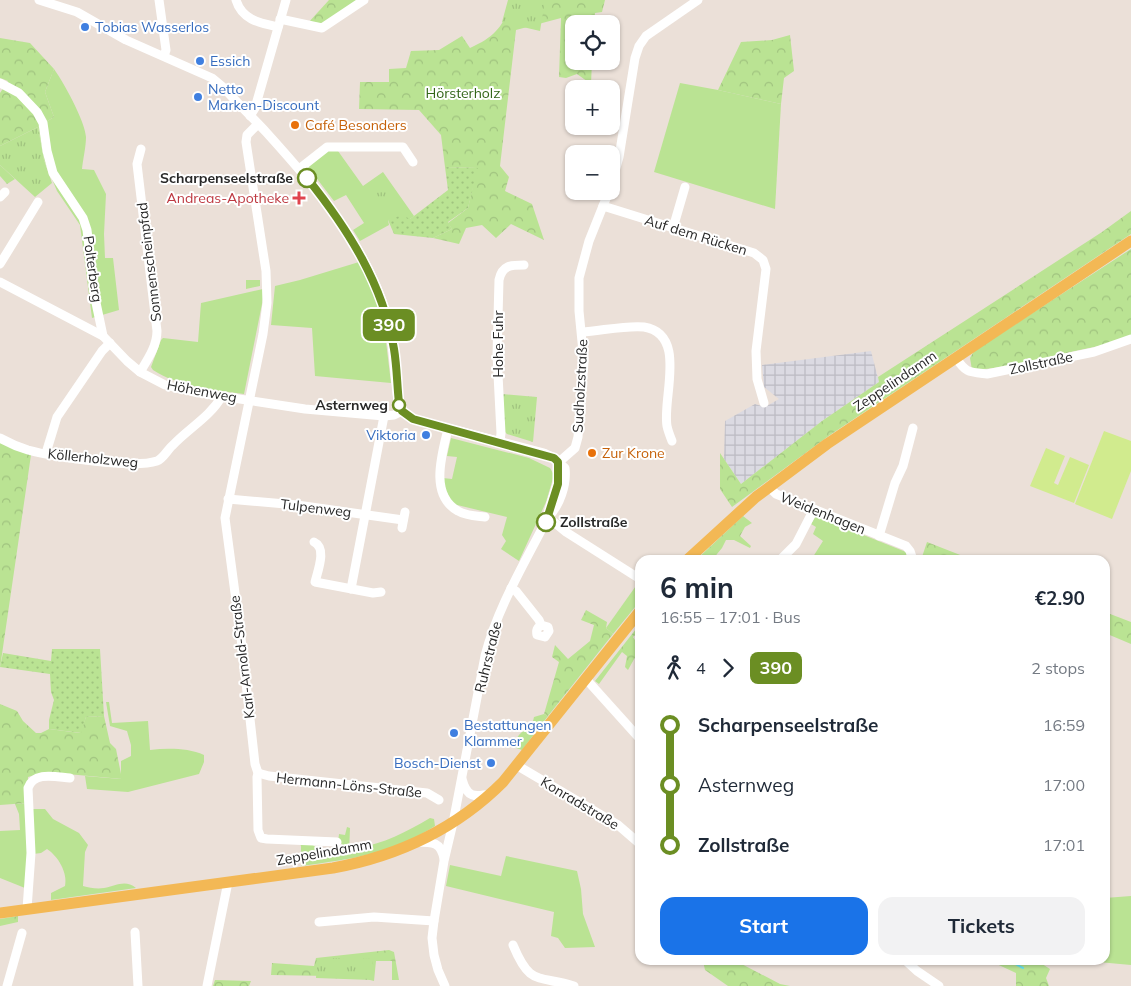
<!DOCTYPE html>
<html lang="en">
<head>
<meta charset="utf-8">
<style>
  :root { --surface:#fff; --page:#f2f2f3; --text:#1f2937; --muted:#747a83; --accent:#1a73e8 }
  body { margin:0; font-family:Mulish,sans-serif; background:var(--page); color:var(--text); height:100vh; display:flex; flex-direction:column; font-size:19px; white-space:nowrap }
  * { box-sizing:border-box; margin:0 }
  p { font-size:16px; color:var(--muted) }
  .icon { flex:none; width:28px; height:28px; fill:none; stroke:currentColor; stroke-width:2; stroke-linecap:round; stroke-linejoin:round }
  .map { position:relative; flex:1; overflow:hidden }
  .drawer { position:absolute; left:635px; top:555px; width:475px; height:410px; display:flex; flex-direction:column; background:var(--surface); border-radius:15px; box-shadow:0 1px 4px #0004 }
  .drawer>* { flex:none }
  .badge { padding:0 10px; border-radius:8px; font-size:18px; line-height:32px }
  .buttons { position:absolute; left:565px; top:15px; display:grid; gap:10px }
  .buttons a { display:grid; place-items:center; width:55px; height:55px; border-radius:10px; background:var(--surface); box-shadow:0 1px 4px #0004; font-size:25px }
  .map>.badge { position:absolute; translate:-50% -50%; box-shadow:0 0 0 2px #fff }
  .legs { display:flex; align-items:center; gap:8px; height:55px; padding:0 25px; font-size:16px }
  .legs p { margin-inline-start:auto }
  .summary { display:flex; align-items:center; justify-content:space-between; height:85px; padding:0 25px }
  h1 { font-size:28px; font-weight:700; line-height:38px }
  .primary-button { display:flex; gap:10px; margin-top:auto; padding:10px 25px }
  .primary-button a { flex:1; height:58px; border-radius:15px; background:var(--accent); color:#fff; font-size:20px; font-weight:700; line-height:58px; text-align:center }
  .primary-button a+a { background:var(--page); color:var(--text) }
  ul { padding:0 25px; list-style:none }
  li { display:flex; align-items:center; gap:18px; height:60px; font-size:19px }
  li i { display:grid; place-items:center; width:8px; height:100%; margin:0 6px; background:currentColor }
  li i::after { content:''; width:12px; height:12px; margin:-6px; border:4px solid; border-radius:50%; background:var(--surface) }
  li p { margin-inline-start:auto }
  li:first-child i { background:linear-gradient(#0000 50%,currentColor 0) }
  li:last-child i { background:linear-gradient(currentColor 50%,#0000 0) }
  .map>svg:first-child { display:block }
  .industrial { fill:url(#industrial-grid) }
  .grass { fill:#bae393 }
  .forest { fill:url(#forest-crowns) }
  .park { fill:url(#park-tufts) }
  .garden { fill:url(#garden-dots) }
  .pitch { fill:#d1eb8e }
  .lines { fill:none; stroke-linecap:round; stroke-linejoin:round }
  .stream { stroke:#67e0f1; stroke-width:2 }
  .minor { stroke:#fff; stroke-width:9 }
  .major { stroke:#f3b855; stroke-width:11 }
  .line-1-casing { stroke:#fff; stroke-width:11 }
  .line-1 { stroke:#6b8e23; stroke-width:8 }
  .shop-dot { fill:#3f7fe0; stroke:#fff; stroke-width:2 }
  .food-dot { fill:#e8710a; stroke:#fff; stroke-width:2 }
  .stop-1-dot { fill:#fff; stroke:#6b8e23; stroke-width:2.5 }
  .health-dot { fill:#e0444e; stroke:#fff; stroke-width:2 }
  .labels { text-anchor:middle; stroke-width:4; stroke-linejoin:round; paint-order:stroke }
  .shop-label { font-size:14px; fill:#366cbe; stroke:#fff; text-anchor:start }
  .park-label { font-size:14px; fill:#326517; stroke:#fff }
  .food-label { font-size:14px; fill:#c56008; stroke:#fff; text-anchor:start }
  .stop-label { font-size:14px; font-weight:bold; fill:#282828; stroke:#fff; text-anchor:end }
  .health-label { font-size:14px; fill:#be3a42; stroke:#fff; text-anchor:end }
  .street-label { font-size:14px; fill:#282828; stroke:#fff }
</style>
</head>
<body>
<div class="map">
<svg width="1131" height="986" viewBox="0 0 1131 986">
  <defs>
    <pattern id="industrial-grid" width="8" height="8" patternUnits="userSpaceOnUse" patternTransform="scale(1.25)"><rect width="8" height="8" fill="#dbdae2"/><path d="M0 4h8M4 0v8" fill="none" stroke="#bcbbc2"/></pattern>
    <pattern id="forest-crowns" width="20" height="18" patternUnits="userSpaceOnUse" patternTransform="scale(1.25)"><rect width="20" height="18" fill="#bae393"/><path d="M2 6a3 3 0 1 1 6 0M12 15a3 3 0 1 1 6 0" fill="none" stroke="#a0c37f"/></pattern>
    <pattern id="park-tufts" width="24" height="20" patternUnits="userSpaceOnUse" patternTransform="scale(1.25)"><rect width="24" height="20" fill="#bae393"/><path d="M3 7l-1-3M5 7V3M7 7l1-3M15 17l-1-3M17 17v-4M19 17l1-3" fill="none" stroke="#a0c37f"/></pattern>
    <pattern id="garden-dots" width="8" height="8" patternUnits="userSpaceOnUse" patternTransform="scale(1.25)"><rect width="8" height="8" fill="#bae393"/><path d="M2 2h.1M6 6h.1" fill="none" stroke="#a0c37f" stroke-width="1.8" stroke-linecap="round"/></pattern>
  </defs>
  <rect width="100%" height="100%" fill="#ebe0d8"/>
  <polygon class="industrial" points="871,351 879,382 822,421 741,484 724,459 725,421 755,404 765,407 779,399 764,387 762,365"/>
  <g class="grass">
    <path d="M54 69C64 83 85 121 86 137 86 147 83 159 82 169L94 170 106 194 104 234 105 258H113L119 310 92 318 80 225 57 191 44 160 38 127 54 117 45 92Z"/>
    <polygon points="680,83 718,90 781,104 775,209 654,172"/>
    <polygon points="328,151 338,151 363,186 383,172 414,216 410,219 388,220 389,225 360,241 353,230 364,223 346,195 334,201 308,167"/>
    <polygon points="359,262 376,300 385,333 391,383 315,376 312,328 271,325 275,286 300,280"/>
    <polygon points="246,280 260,280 260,286 246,289"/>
    <path d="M263 289V299L244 394C214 390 179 387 153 370L151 367 161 340 163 338 198 342 201 303Z"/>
    <polygon points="451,438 529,458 550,468 554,475 546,502 519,561 501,549 506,541 502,535 507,517 453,504 446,491 443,478 452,479 457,457 447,456"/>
    <polygon points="816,516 906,552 908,560 811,560 823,541 813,534 816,527 811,524"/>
    <polygon points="638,583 640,585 640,601 613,634 606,628"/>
    <path d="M106 702H109L112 723 148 721 150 750C168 748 188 748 204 755V762L199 774 128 792 87 789 85 776 121 779V761L131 756V745L127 731 110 726Z"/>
    <path d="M544 714 548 716 522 750 513 747C515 743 516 738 519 735 526 727 531 731 534 717Z"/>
    <path d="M27 803 32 809H45L53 819 79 833 88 845 85 852 83 886C90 888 97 889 104 888 116 886 125 879 136 888L51 900V893L65 886C68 873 58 856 47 849L41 853 33 854 25 888 0 878V831L20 830 19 814 15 804Z"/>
    <path d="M430 818 434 819 435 826C391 854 352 859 301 866V846L299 841 310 843 320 850 342 851V844L338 843 339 834 345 835 347 827 350 828 349 853 356 854V848C384 844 406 832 430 818Z"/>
    <polygon points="506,856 577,871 581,889 583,914 595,947 565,948 558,938 551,936 554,912 446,886 450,865 501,876"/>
    <polygon points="1131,896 1131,965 1087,961 1105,960 1105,898"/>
  </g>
  <g class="forest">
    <polygon points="329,0 360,0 324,25 308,23"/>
    <path d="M512 0H605L602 12 595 13 594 24H574V61H592L591 84 577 74 566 78 559 77 561 18 516 30 500 166 509 177 505 191 532 204 544 240 511 224 496 238 482 225 466 228 459 244 433 238 452 229 448 223 468 208 477 168 445 167 441 135 419 110 359 109 360 82H389V69L406 68 411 51 439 50 462 36 470 48C495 37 504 26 512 0Z"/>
    <polygon points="790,35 794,71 784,78 781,104 718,90 741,42 772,40"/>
    <polygon points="0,38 30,43 54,69 45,92 54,117 38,127 0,146 0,93 8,81 0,78"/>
    <polygon points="0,165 15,179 7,184 0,176"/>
    <polygon points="1131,211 1131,234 830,435 732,507 720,489 720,453 741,484 822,421 879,382 878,377 1102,232"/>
    <path d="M1131 249V336C1114 344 1094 347 1075 351 1041 359 1007 368 972 370L970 358 974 351Z"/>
    <polygon points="0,441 10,447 31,455 0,668"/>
    <polygon points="743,516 752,523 745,527 740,536 751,546 750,548 734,540 726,540 722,548 712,560 696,560"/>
    <polygon points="927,542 973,560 921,560"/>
    <polygon points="586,610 607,622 606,628 613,634 548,716 544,714 559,662 552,657 555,645 568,659 590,641 594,625 581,620"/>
    <polygon points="1105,612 1131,622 1131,644 1105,633"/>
    <polygon points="640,624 640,630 633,637 640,648 640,652 638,652 628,670 625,667 627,656 622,652 599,684 595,681"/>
    <polygon points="0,704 17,711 23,721 36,733 41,733 49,729 80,733 86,717 104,716 110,743 116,749 122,779 45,772 28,777 27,803 0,805"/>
    <polygon points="18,916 18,922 0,926 0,919"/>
    <polygon points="389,950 394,952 399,980 392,980 392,961 376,961 374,981 370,980 370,971 329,976 271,975 272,963 314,966 316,958"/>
    <polygon points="697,960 734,960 780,984 790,986 728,986 705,970 703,961"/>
    <polygon points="988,960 1036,960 1050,969 1046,978 1049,986 1016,986 1016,973"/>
    <polygon points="215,980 251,981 249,986 213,986"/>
  </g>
  <g class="park">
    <polygon points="508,0 545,0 540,31 502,22"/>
    <polygon points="38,127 44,160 52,183 35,197 0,165 0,146"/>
    <polygon points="386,192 387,200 391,209 375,209 373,193"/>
    <polygon points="502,394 537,397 533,442 507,434 505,432"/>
    <polygon points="317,958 373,959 372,980 316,978"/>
  </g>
  <g class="garden">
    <polygon points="445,167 478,168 468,208 448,222 452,229 433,238 394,234 388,220 402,215 410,219 448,190"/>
    <polygon points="52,649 100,649 104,716 86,717 81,733 49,729 49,720 54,700 51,692 50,674 0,667 3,653 51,661"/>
  </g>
  <g class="pitch">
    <polygon points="1104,431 1131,441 1131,471 1112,519 1075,504"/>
    <polygon points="1046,448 1065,456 1054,483 1058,485 1070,457 1089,465 1074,503 1030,486"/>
  </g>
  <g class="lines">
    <polyline class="stream" points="1008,960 1023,968"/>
    <g class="minor">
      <path d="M39 0 77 12 126 40 212 78 224 88C238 104 252 117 266 132 314 185 364 242 386 312 395 344 393 374 399 406L405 414 413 419 544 453 554 458 565 468C567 484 560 506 548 517 525 563 498 606 485 656L453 823 444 861 434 921 432 938 434 955 438 970 445 986"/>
      <polyline points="159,0 166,50 164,56"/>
      <path d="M236 0C242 20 260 23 278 27"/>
      <polyline points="280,19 322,28 364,0"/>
      <polyline points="0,83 19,93 37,112 43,123 47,151 53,173 83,218 87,230 95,298 103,336"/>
      <polyline points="250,116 255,108 286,0"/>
      <polyline points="258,124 247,135 246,142 266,271 267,303 263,334 225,518 241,638 255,764 258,773 257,777 258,830 261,838 267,839 337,842"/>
      <polyline points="299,169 327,147 403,147 413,162"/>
      <polyline points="611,185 619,157 635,58 639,46 646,36 698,0"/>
      <polyline points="0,197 5,192"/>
      <polyline points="603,206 754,253 763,260 766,269 756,351 757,379 764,403"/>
      <polyline points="673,228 685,187"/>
      <polyline points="0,264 38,202"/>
      <polyline points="0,282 103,336 127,361 140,372 165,385 194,392 305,409 384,416 394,415 402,411"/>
      <path d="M582 332C600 331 627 325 644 327 688 334 662 398 667 426 668 431 670 436 672 441"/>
      <path d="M956 358C966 373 969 372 987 374L1094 352 1131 339"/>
      <path d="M140 372C148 359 157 346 157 331L137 164 141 149"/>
      <path d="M448 429C442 454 429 495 458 511 466 516 477 516 485 517"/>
      <path d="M0 438C9 443 18 447 28 450 54 457 133 469 157 461 163 459 168 449 173 445 189 428 210 417 222 396"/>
      <path d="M500 442 501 433 497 355 499 280C502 265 511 265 524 265"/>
      <polyline points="46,453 57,417 102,351 110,343"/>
      <polyline points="559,462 575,448 578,437 584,362 579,311 579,278 589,241 609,191"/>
      <polyline points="769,487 776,494 906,546 910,551 913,560"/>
      <polyline points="228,499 297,505 403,520"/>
      <polyline points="551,503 559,478 559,462"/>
      <polyline points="548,517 566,532 640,579"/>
      <polyline points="402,528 405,512"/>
      <polyline points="879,536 895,483 903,466 913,428"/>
      <path d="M314 542C327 548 318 570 315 582L373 593 381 592"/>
      <polyline points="780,560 796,544 814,509"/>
      <path d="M511 588 516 591 539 620 541 625C537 628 536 630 537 635L545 637 549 631 548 627 541 625"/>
      <polyline points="351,589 384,416"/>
      <polyline points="586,679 640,739"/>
      <polyline points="518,766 618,825 640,844"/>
      <polyline points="258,773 269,776 427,793 439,800"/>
      <path d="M462 779C467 798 474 797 491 794"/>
      <path d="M417 842C433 842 441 842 444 859"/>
      <path d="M27 909 31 853 28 788C34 771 56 777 70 778"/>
      <polyline points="319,922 374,917 434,921"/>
      <polyline points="135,932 138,986"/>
      <path d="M513 945C530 986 537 975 574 986"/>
      <polyline points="905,960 917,971 939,986"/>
      <polyline points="7,986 22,933"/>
      <polyline points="207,986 228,882"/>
    </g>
    <g class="major">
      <polyline points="687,560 756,497 827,444 1131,241"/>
      <path d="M0 913 333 868C398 856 456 829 503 782L640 611"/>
    </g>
  </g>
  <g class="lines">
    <defs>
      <path id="line-1" d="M307 178C348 229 383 284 394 349 397 367 397 385 399 403L402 411 413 419 554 458 558 462V484L546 522"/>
    </defs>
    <use href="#line-1" class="line-1-casing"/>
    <use href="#line-1" class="line-1"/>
  </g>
  <g class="shop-dot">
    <circle cx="85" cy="27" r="5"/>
    <circle cx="200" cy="61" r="5"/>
    <circle cx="198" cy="97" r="5"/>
    <circle cx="426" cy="435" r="5"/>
    <circle cx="454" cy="733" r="5"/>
    <circle cx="491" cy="763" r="5"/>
  </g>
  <g class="food-dot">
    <circle cx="295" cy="125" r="5"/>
    <circle cx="592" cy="453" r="5"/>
  </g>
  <g class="stop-1-dot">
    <circle cx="307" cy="178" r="9"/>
    <circle cx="399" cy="405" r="6"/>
    <circle cx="546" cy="522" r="9"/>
  </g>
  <path class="health-dot" d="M296.5 190.5h5v5h5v5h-5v5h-5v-5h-5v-5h5z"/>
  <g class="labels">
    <g class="shop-label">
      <text x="95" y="32">Tobias Wasserlos</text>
      <text x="210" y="66">Essich</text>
      <text x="208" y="94">Netto<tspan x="208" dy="16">Marken-Discount</tspan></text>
      <text x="416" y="440" text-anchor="end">Viktoria</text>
      <text x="464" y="730">Bestattungen<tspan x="464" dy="16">Klammer</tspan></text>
      <text x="481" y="768" text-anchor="end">Bosch-Dienst</text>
    </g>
    <g class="park-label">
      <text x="463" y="98">Hörsterholz</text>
    </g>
    <g class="food-label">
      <text x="305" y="130">Café Besonders</text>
      <text x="602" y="458">Zur Krone</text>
    </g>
    <g class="stop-label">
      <text x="293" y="183">Scharpenseelstraße</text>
      <text x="388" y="410">Asternweg</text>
      <text x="560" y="527" text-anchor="start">Zollstraße</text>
    </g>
    <g class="health-label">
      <text x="289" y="203">Andreas-Apotheke</text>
    </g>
    <g class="street-label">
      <text transform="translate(696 235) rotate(17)" y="5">Auf dem Rücken</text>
      <text transform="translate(149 262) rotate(-97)" y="5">Sonnenscheinpfad</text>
      <text transform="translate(93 269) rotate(82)" y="5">Polterberg</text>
      <text transform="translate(498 344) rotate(-90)" y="5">Hohe Fuhr</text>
      <text transform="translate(1041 363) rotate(-12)" y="5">Zollstraße</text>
      <text transform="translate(895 381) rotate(-34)" y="5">Zeppelindamm</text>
      <text transform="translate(580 386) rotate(-87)" y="5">Sudholzstraße</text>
      <text transform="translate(202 391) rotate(11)" y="5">Höhenweg</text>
      <text transform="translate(93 458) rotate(6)" y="5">Köllerholzweg</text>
      <text transform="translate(316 508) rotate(7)" y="5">Tulpenweg</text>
      <text transform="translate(823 513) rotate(22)" y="5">Weidenhagen</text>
      <text transform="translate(242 657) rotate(-97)" y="5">Karl-Arnold-Straße</text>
      <text transform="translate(488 657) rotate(-76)" y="5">Ruhrstraße</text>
      <text transform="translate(349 785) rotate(6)" y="5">Hermann-Löns-Straße</text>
      <text transform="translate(580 803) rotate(31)" y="5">Konradstraße</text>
      <text transform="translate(324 852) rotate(-10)" y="5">Zeppelindamm</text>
    </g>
  </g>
</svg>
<div class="buttons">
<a><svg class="icon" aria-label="locate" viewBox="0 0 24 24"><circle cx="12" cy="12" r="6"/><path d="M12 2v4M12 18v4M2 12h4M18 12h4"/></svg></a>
<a>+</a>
<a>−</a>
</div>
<b class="badge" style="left:389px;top:325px;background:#6b8e23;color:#fff">390</b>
<section class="drawer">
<div class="summary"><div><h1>6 min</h1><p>16:55 – 17:01 · Bus</p></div><b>€2.90</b></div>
<div class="legs"><svg class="icon" aria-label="walk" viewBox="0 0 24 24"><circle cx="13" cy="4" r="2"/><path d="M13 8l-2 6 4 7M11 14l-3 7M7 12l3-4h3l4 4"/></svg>4<svg class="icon" aria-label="forward" viewBox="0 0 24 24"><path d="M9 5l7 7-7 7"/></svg><b class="badge" style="background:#6b8e23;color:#fff">390</b><p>2 stops</p></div>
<ul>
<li><i style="color:#6b8e23"></i><b>Scharpenseelstraße</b><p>16:59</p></li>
<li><i style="color:#6b8e23"></i><span>Asternweg</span><p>17:00</p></li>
<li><i style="color:#6b8e23"></i><b>Zollstraße</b><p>17:01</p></li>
</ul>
<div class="primary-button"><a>Start</a><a>Tickets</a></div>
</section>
</div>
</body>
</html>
